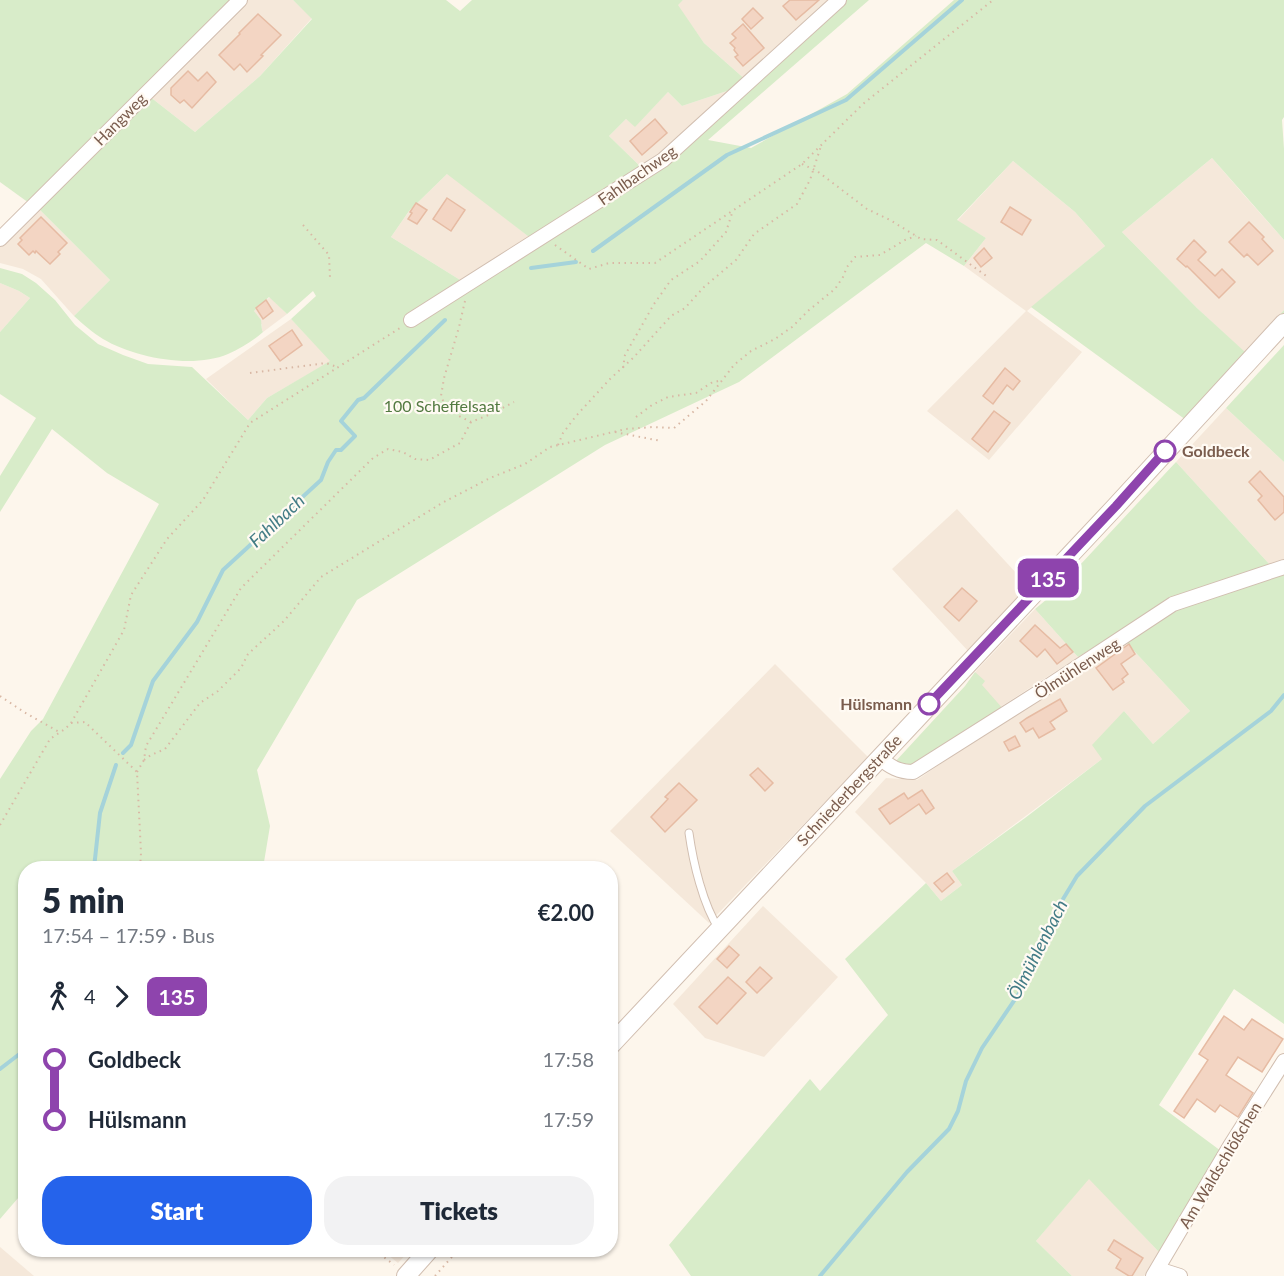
<!DOCTYPE html>
<html lang="en">
<head>
<meta charset="utf-8">
<style>
  :root { --surface:#fff; --page:#f2f2f3; --text:#1f2937; --muted:#747a83; --accent:#2563eb }
  body { margin:0; font-family:Lato,sans-serif; background:var(--page); color:var(--text); height:100vh; display:flex; flex-direction:column; font-size:22px; white-space:nowrap }
  * { box-sizing:border-box; margin:0 }
  p { font-size:20px; color:var(--muted) }
  .icon { flex:none; width:33px; height:33px; fill:none; stroke:currentColor; stroke-width:2; stroke-linecap:round; stroke-linejoin:round }
  .map { position:relative; flex:1; overflow:hidden }
  .panel { position:absolute; left:18px; top:861px; width:600px; height:396px; display:flex; flex-direction:column; background:var(--surface); border-radius:24px; box-shadow:0 2px 4px #0004 }
  .panel>* { flex:none }
  .badge { padding:0 12px; border-radius:9px; font-size:21px; line-height:39px }
  .map>.badge { position:absolute; translate:-50% -50%; box-shadow:0 0 0 3px #fff }
  .legs { display:flex; align-items:center; gap:9px; height:66px; padding:0 24px; font-size:20px }
  .legs p { margin-inline-start:auto }
  .head { display:flex; align-items:center; justify-content:space-between; height:102px; padding:0 24px }
  h1 { font-size:33px; font-weight:800; line-height:45px }
  .cta { display:flex; gap:12px; margin-top:auto; padding:12px 24px }
  .cta a { flex:1; height:69px; border-radius:24px; background:var(--accent); color:#fff; font-size:24px; font-weight:800; line-height:69px; text-align:center }
  .cta a+a { background:var(--page); color:var(--text) }
  ul { padding:0 24px; list-style:none }
  li { display:flex; align-items:center; gap:21px; height:60px; font-size:22px }
  li i { display:grid; place-items:center; width:9px; height:100%; margin:0 8px; background:currentColor }
  li i::after { content:''; width:15px; height:15px; margin:-8px; border:4px solid; border-radius:50%; background:var(--surface) }
  li p { margin-inline-start:auto }
  li:first-child i { background:linear-gradient(#0000 50%,currentColor 0) }
  li:last-child i { background:linear-gradient(currentColor 50%,#0000 0) }
  .map>svg:first-child { display:block }
  .residential { fill:#f5e8da }
  .green { fill:#d8ecc9 }
  .lines { fill:none; stroke-linecap:round; stroke-linejoin:round }
  .stream { stroke:#a5d3da; stroke-width:4 }
  .building { fill:#f3d5c3; stroke:#e6bba3; stroke-width:1.5 }
  .service-casing { stroke:#d1beb0; stroke-width:9 }
  .minor-casing { stroke:#d1beb0; stroke-width:16 }
  .tertiary-casing { stroke:#d1beb0; stroke-width:20 }
  .path { stroke:#d9b8a5; stroke-width:2; stroke-dasharray:1.5 4.5; stroke-linecap:butt }
  .service { stroke:#fff; stroke-width:7 }
  .minor { stroke:#fff; stroke-width:14 }
  .tertiary { stroke:#fff; stroke-width:18 }
  .line-1-casing { stroke:#fff; stroke-width:14 }
  .line-1 { stroke:#8e44ad; stroke-width:9 }
  .stop-1-dot { fill:#fff; stroke:#8e44ad; stroke-width:3 }
  .labels { text-anchor:middle; stroke-width:4.5; stroke-linejoin:round; paint-order:stroke }
  .street-label { font-size:16px; fill:#7a5c4d; stroke:#fffaf3 }
  .park-label { font-size:16px; fill:#537a41; stroke:#fffaf3 }
  .stop-label { font-size:16px; font-weight:bold; fill:#7a5c4d; stroke:#fffaf3; text-anchor:start }
  .water-label { font-size:18px; font-style:italic; fill:#437c86; stroke:#fffaf3 }
</style>
</head>
<body>
<div class="map">
<svg width="1284" height="1276" viewBox="0 0 1284 1276">
  <rect width="100%" height="100%" fill="#fdf6ec"/>
  <g class="residential">
    <polygon points="246,0 293,0 312,18 260,76 195,132 149,96"/>
    <polygon points="683,0 835,0 752,78 663,158 644,170 609,136 626,119 635,126 668,92 682,106 739,87 747,81 704,43 677,5"/>
    <polygon points="1212,158 1244,195 1284,240 1284,310 1245,353 1197,308 1122,232"/>
    <polygon points="1013,161 1075,212 1105,246 1027,311 1082,352 989,460 927,411 1026,311 964,266 986,238 957,221"/>
    <polygon points="448,173 533,240 465,283 391,237 409,211"/>
    <polygon points="36,206 110,280 74,316 41,279 23,269 0,263 0,242"/>
    <polygon points="0,283 19,291 30,298 0,332"/>
    <polygon points="270,297 287,314 263,332 262,330 262,325 254,311"/>
    <polygon points="291,319 331,361 267,398 248,420 206,379"/>
    <polygon points="1226,408 1284,462 1284,561 1271,566 1176,462"/>
    <polygon points="957,509 1030,588 969,652 892,569"/>
    <polygon points="1035,609 1078,657 994,711 970,683 976,671"/>
    <polygon points="1123,639 1190,711 1153,744 1124,711 1102,759 952,871 962,885 941,901 926,883 855,812 886,778 917,780"/>
    <polygon points="775,664 868,757 709,923 610,831"/>
    <polygon points="763,906 838,977 764,1057 705,1038 673,1004"/>
    <polygon points="1089,1178 1159,1252 1144,1276 1072,1276 1036,1241"/>
    <polygon points="0,1247 34,1276 0,1276"/>
    <polygon points="382,1250 410,1250 398,1263"/>
  </g>
  <g class="green">
    <polygon points="0,0 235,0 29,203 0,182"/>
    <path d="M293 0H446L460 11 472 0H683L678 5 704 43 747 81 739 87 682 106 668 92 635 127 626 119 609 136 644 170 533 240 447 174 409 211 391 237 465 283 665 162 845 0H869L708 140 751 148 847 94 954 0H1284V117L1282 120 1284 149V240L1212 158 1122 232 1197 308 1245 352 1284 310V315L1186 420 1031 307 1105 246 1075 212 1013 161 957 220 986 238 964 266 926 243 739 382 605 445 357 600 257 770 270 826 263 868H26L25 1190 0 1219V779L31 731 43 719 159 504 107 473 52 429 0 512V476L36 418 0 394V332L30 298 19 291 0 283V268L22 274 36 283 55 300 75 325 98 344 123 355 148 364 192 367 248 420 267 398 330 361 291 319 316 296 313 291 287 314 269 297 254 311 261 320 262 330 263 332C253 341 241 348 228 354 193 369 135 358 103 339 93 333 83 324 74 316L110 280 36 206 149 96 195 132 260 76 312 19Z"/>
    <polygon points="1284,345 1284,462 1226,408"/>
    <polygon points="1176,462 1271,566 1174,599 1078,657 1035,609 1052,595"/>
    <polygon points="1284,571 1284,1024 1234,989 1159,1105 1221,1151 1159,1252 1089,1179 1036,1241 1072,1276 691,1276 669,1245 810,1079 820,1091 888,1015 845,959 926,883 941,901 962,885 952,871 1025,818 1102,759 1092,745 1124,711 1153,744 1190,711 1123,639 1175,607"/>
    <polygon points="975,672 985,681 982,685 1004,710 915,765 907,766 895,762 965,686"/>
  </g>
  <g class="lines">
    <g class="stream">
      <polyline points="593,251 727,155 846,100 962,0"/>
      <polyline points="531,268 576,262"/>
      <polyline points="123,753 131,745 153,681 197,622 223,570 321,480 328,462 336,450 341,450 355,436 341,421 358,400 364,398 445,320"/>
      <polyline points="94,868 100,813 116,765"/>
      <polyline points="0,1069 26,1049"/>
      <polyline points="820,1276 907,1172 949,1129 958,1111 966,1081 982,1048 1024,986 1057,909 1077,876 1145,806 1271,711 1284,695"/>
    </g>
  </g>
  <g class="building">
    <polygon points="790,0 819,0 796,20 783,6"/>
    <polygon points="753,8 763,18 751,29 742,19"/>
    <polygon points="258,14 281,35 261,55 263,56 247,72 240,64 234,70 219,55 240,34 239,33"/>
    <polygon points="743,24 764,48 743,66 735,57 738,55 734,50 735,48 730,43 736,38 732,34"/>
    <polygon points="188,71 198,81 207,72 216,82 192,108 184,100 180,103 171,95 171,88"/>
    <polygon points="655,119 667,133 642,155 630,141"/>
    <polygon points="447,198 465,210 451,231 433,219"/>
    <polygon points="416,203 427,210 417,224 408,219 412,213 410,212"/>
    <polygon points="1010,207 1031,220 1022,235 1001,222"/>
    <polygon points="41,217 67,243 58,252 60,254 50,264 36,251 35,253 33,251 29,255 18,244 22,240 20,238"/>
    <polygon points="1249,222 1264,237 1262,239 1273,251 1258,265 1247,254 1244,257 1229,242"/>
    <polygon points="1194,240 1206,252 1198,260 1215,276 1222,269 1235,282 1219,298 1187,266 1186,267 1177,259"/>
    <polygon points="984,248 992,258 981,267 974,258"/>
    <polygon points="266,300 273,311 263,319 256,308"/>
    <polygon points="292,330 302,345 280,361 269,346"/>
    <polygon points="1005,368 1020,381 1013,390 1007,385 993,404 983,396"/>
    <polygon points="994,411 1010,423 988,452 972,439"/>
    <polygon points="1260,471 1284,497 1284,512 1275,520 1258,500 1262,496 1249,482"/>
    <polygon points="962,588 977,601 959,621 944,607"/>
    <polygon points="1035,625 1060,648 1066,644 1073,652 1057,664 1045,649 1037,657 1020,641"/>
    <polygon points="1129,644 1135,654 1121,664 1128,674 1122,679 1124,682 1113,690 1096,668"/>
    <polygon points="1060,699 1067,711 1050,722 1055,729 1039,738 1033,728 1026,732 1020,723 1027,718"/>
    <polygon points="1015,736 1020,746 1009,751 1004,742"/>
    <polygon points="758,768 773,783 765,791 750,775"/>
    <polygon points="679,783 697,800 665,832 651,817 668,799 665,797"/>
    <polygon points="922,790 934,808 926,814 919,804 890,824 879,809 904,793 908,799"/>
    <polygon points="947,873 954,882 942,892 934,883"/>
    <polygon points="729,946 739,955 727,968 717,959"/>
    <polygon points="760,967 772,978 757,993 746,982"/>
    <polygon points="728,977 746,993 717,1024 699,1007"/>
    <polygon points="1224,1016 1244,1030 1252,1019 1283,1039 1262,1072 1238,1057 1226,1075 1253,1093 1238,1117 1220,1105 1215,1112 1197,1099 1184,1118 1174,1111 1208,1060 1199,1054"/>
    <polygon points="1114,1240 1143,1258 1132,1276 1129,1276 1116,1268 1121,1259 1108,1250"/>
  </g>
  <g class="lines">
    <defs>
      <path id="service" d="M689 833C693 862 703 905 719 929"/>
      <g id="minor">
        <polyline points="0,239 240,0"/>
        <polyline points="411,320 663,160 839,0"/>
        <path d="M879 757C890 767 899 772 913 772L1044 689 1173 604 1284 567"/>
        <polyline points="1158,1269 1180,1276"/>
        <polyline points="1153,1276 1230,1146 1284,1061"/>
      </g>
      <g id="tertiary">
        <polyline points="610,1046 1116,506 1284,323"/>
        <polyline points="406,1276 429,1250"/>
      </g>
    </defs>
    <use href="#service" class="service-casing"/>
    <use href="#minor" class="minor-casing"/>
    <use href="#tertiary" class="tertiary-casing"/>
    <g class="path">
      <polyline points="802,164 817,171 867,209 890,220 921,239 937,240 989,278"/>
      <polyline points="303,225 329,255 330,278"/>
      <polyline points="555,245 589,269 609,263 655,263 802,164 863,104 993,0"/>
      <polyline points="465,301 459,327 444,378 441,396 445,405 459,416 471,422 491,414 514,402"/>
      <polyline points="623,368 625,355 654,304 671,280 700,261 726,232 733,210"/>
      <polyline points="250,373 326,363 337,367"/>
      <polyline points="636,417 652,405 668,397 696,393 711,383 722,380"/>
      <polyline points="615,432 661,441"/>
      <polyline points="558,445 563,433 576,416 610,379 634,357 671,316 685,308 704,287 736,260 754,234 797,204 810,180 821,146"/>
      <polyline points="0,696 24,712 59,732"/>
      <polyline points="71,723 85,722 137,772 141,853 140,868"/>
      <polyline points="144,760 151,755 165,749 200,703 218,691 241,668 248,654 284,621 321,577 442,503 490,478 525,464 550,447 626,429 653,427 674,428 706,401 734,365 751,351 775,339 792,327 809,310 835,289 843,277 847,267 855,257 880,255 905,240 916,236"/>
      <polyline points="137,772 144,760 146,746 241,588 373,458 388,449 403,452 415,459 429,460 460,443 471,422"/>
      <polyline points="0,825 50,739 65,729 71,723 124,630 131,595 167,539 203,500 250,423 400,328"/>
      <polyline points="375,1250 394,1265"/>
      <polyline points="435,1276 458,1250"/>
    </g>
    <use href="#service" class="service"/>
    <use href="#minor" class="minor"/>
    <use href="#tertiary" class="tertiary"/>
  </g>
  <g class="lines">
    <defs>
      <polyline id="line-1" points="929,704 1116,506 1165,451"/>
    </defs>
    <use href="#line-1" class="line-1-casing"/>
    <use href="#line-1" class="line-1"/>
  </g>
  <g class="stop-1-dot">
    <circle cx="1165" cy="451" r="10"/>
    <circle cx="929" cy="704" r="10"/>
  </g>
  <g class="labels">
    <g class="street-label">
      <text transform="translate(120 119) rotate(-45)" y="6">Hangweg</text>
      <text transform="translate(637 175) rotate(-35)" y="6">Fahlbachweg</text>
      <text transform="translate(1077 668) rotate(-33)" y="6">Ölmühlenweg</text>
      <text transform="translate(849 790) rotate(-47)" y="6">Schniederbergstraße</text>
      <text transform="translate(1220 1165) rotate(-59)" y="6">Am Waldschlößchen</text>
    </g>
    <g class="park-label">
      <text x="442" y="412">100 Scheffelsaat</text>
    </g>
    <g class="stop-label">
      <text x="1182" y="457">Goldbeck</text>
      <text x="912" y="710" text-anchor="end">Hülsmann</text>
    </g>
    <g class="water-label">
      <text transform="translate(277 521) rotate(-43)" y="6">Fahlbach</text>
      <text transform="translate(1038 950) rotate(-63)" y="6">Ölmühlenbach</text>
    </g>
  </g>
</svg>
<b class="badge" style="left:1048px;top:578px;background:#8e44ad;color:#fff">135</b>
<section class="panel">
<div class="head"><div><h1>5 min</h1><p>17:54 – 17:59 · Bus</p></div><b>€2.00</b></div>
<div class="legs"><svg class="icon" aria-label="walk" viewBox="0 0 24 24"><circle cx="13" cy="4" r="2"/><path d="M13 8l-2 6 4 7M11 14l-3 7M7 12l3-4h3l4 4"/></svg>4<svg class="icon" aria-label="forward" viewBox="0 0 24 24"><path d="M9 5l7 7-7 7"/></svg><b class="badge" style="background:#8e44ad;color:#fff">135</b></div>
<ul>
<li><i style="color:#8e44ad"></i><b>Goldbeck</b><p>17:58</p></li>
<li><i style="color:#8e44ad"></i><b>Hülsmann</b><p>17:59</p></li>
</ul>
<div class="cta"><a>Start</a><a>Tickets</a></div>
</section>
</div>
</body>
</html>
